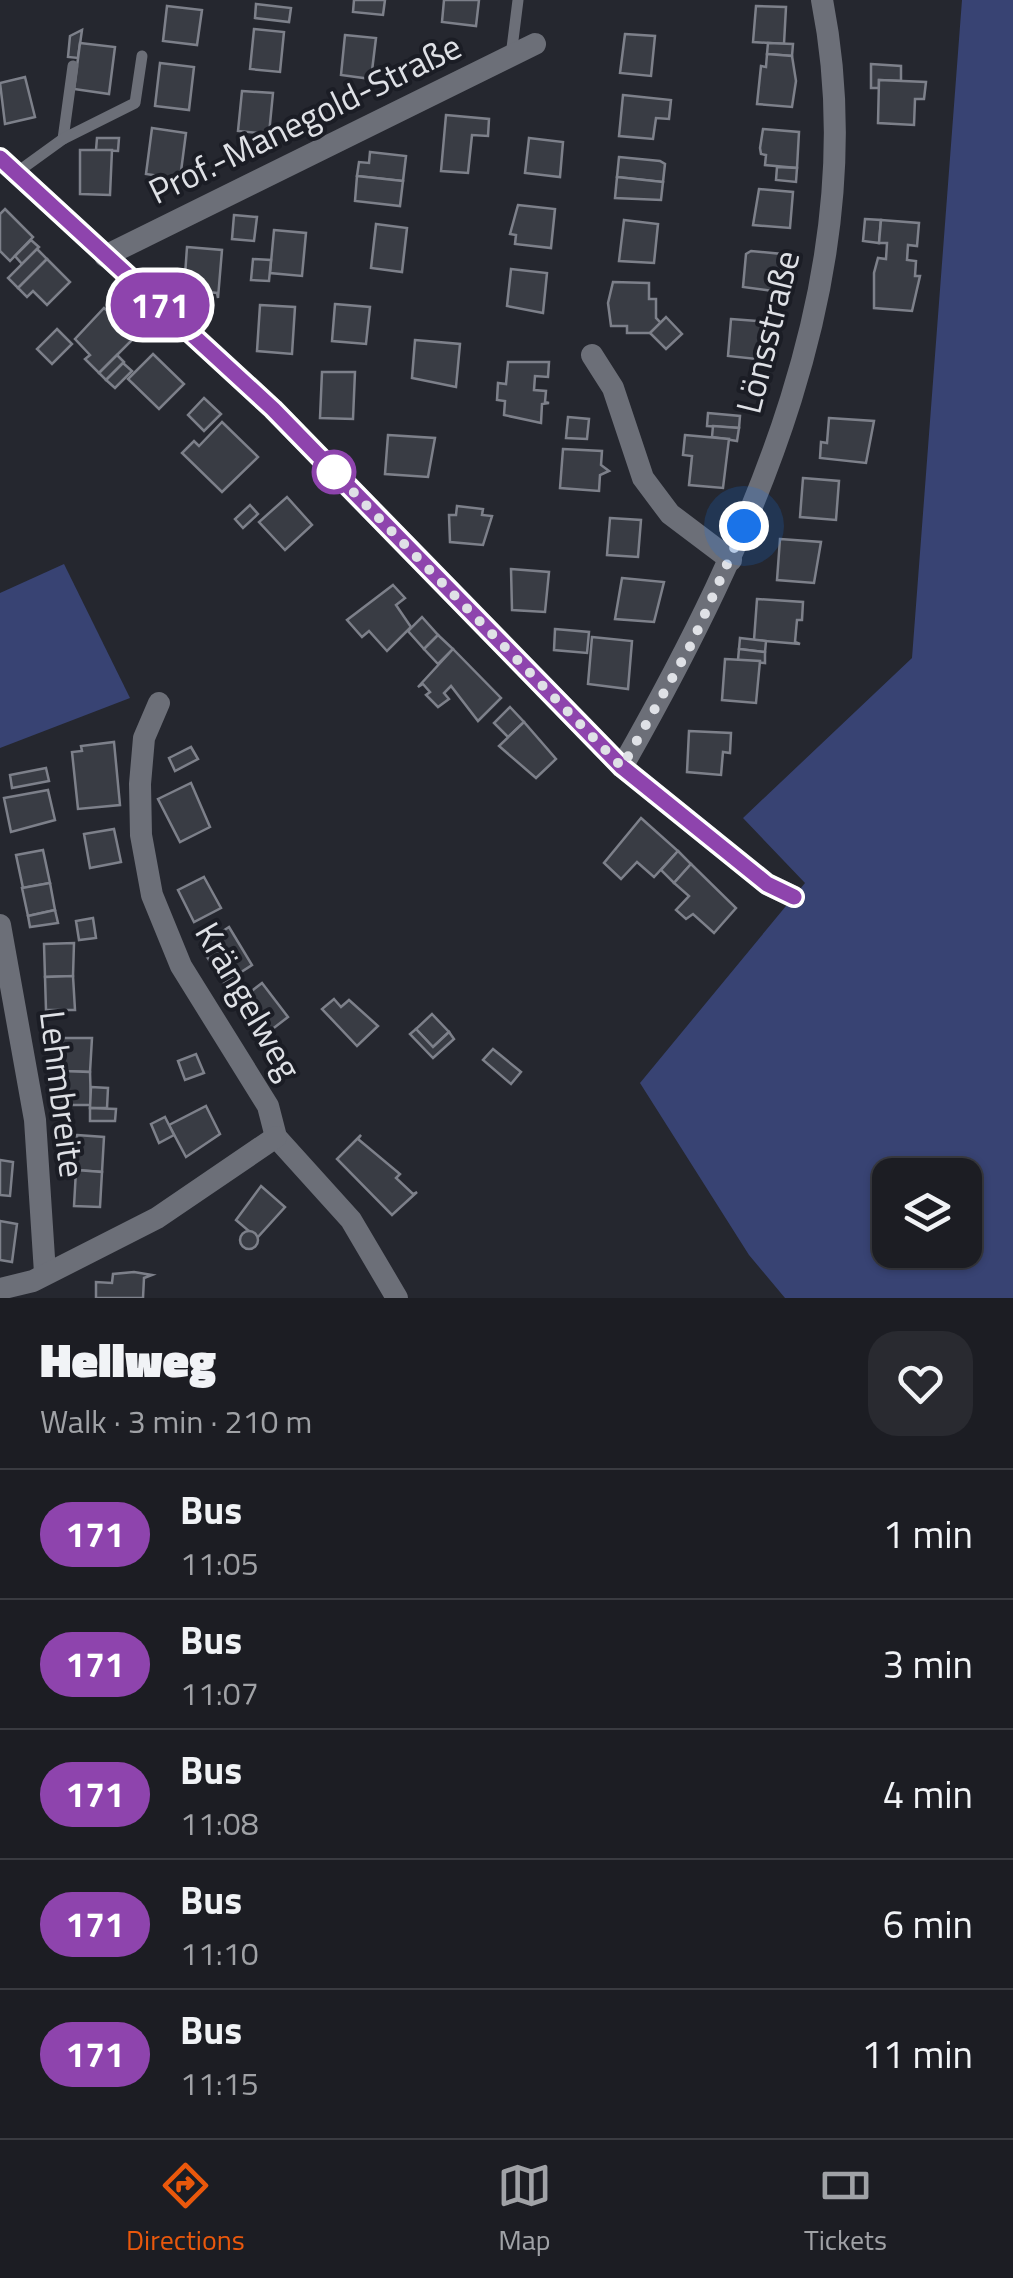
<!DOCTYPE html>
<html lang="en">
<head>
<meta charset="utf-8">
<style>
  :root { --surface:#1c1d23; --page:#292a30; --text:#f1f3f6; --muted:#a0a2a6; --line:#3a3b41; --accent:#ea580c }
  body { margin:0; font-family:"Titillium Web",sans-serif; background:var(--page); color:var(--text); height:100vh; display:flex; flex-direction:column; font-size:38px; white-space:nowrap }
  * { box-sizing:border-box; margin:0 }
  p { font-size:32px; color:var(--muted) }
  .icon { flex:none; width:55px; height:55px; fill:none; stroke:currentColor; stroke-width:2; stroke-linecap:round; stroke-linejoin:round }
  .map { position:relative; height:1298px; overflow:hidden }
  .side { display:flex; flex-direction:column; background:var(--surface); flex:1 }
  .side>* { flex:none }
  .badge { padding:0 20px; border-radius:32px; font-size:35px; line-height:65px }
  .buttons { position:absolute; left:872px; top:1158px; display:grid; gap:20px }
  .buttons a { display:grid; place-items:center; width:110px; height:110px; border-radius:20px; background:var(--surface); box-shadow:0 2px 8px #0004,0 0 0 2px var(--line); font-size:50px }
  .you { position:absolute; width:50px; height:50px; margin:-25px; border:8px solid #fff; border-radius:50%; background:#1a73e8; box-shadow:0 0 0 15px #1a73e833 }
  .map>.badge { position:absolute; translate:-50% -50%; box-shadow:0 0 0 5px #fff }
  .round { display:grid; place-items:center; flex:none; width:105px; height:105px; border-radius:30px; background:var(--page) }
  .overview { display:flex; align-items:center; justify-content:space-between; height:170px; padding:0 40px }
  h1 { font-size:48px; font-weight:800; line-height:75px }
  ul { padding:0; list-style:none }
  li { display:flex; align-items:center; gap:30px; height:130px; padding:0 40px; border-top:2px solid var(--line) }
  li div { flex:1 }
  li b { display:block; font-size:38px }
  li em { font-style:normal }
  li .badge { min-width:110px; font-weight:700; text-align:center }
  .menu { display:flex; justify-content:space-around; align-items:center; height:140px; border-top:2px solid var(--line); background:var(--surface); font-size:28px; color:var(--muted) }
  .menu a { display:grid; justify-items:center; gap:5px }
  .menu .current { color:var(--accent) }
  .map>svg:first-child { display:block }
  .green { fill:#384373; fill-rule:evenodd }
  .building { fill:#393c44; stroke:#7d808a; stroke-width:2.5 }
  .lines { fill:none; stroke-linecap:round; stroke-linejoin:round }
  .service { stroke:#6c6f78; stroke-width:11 }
  .minor { stroke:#6c6f78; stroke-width:22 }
  .line-casing { stroke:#fff; stroke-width:22 }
  .line { stroke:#8e44ad; stroke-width:15 }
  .walk { stroke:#dfe1e6; stroke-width:10; stroke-dasharray:0 18 }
  .stop-dot { fill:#fff; stroke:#8e44ad; stroke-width:5 }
  .labels { text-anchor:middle; stroke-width:8; stroke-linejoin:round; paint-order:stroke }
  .street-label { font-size:35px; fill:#dfe1e6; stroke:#1b1d25 }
</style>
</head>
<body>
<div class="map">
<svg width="1013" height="1298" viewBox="0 0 1013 1298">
  <rect width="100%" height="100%" fill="#25272f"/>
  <g class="green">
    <path d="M962 0H1013V1298H785L749 1255 640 1083 805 883 743 818 912 658ZM890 1175H965V1250H890Z"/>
    <polygon points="64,564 130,698 0,748 0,593"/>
  </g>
  <g class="building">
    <polygon points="354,0 385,0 383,15 353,12"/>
    <polygon points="444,0 479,0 476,26 442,22"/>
    <polygon points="256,4 291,8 289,22 255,18"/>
    <polygon points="167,6 202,10 197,45 163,41"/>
    <polygon points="756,6 786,7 784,44 753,42"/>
    <polygon points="254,29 284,32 280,72 250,69"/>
    <polygon points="82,30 78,58 68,57 70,36"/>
    <polygon points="625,34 655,36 651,76 620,73"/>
    <polygon points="345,35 376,38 371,79 341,75"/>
    <polygon points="80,43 115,47 109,94 74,89"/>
    <polygon points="768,43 793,44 792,56 767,54"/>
    <polygon points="767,54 792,56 796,81 792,107 757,104 761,66 766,67"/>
    <polygon points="160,63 194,67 189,110 155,106"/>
    <polygon points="871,64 901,66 901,81 879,80 879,88 871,88"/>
    <polygon points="25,77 35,117 5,124 0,83"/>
    <polygon points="879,80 926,82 924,99 915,99 914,125 878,123"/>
    <polygon points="242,91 273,93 269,134 238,131"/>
    <polygon points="623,95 671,100 669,119 656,118 653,139 619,136"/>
    <polygon points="446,115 489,119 488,136 472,135 468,173 441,171"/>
    <polygon points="152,128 186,133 180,179 146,174"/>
    <polygon points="763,129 799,132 797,168 765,165 766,155 761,154 760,148"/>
    <polygon points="97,138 119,138 118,151 96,150"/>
    <polygon points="529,138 563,142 560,177 525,173"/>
    <polygon points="112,150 110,195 80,194 80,150"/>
    <polygon points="370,152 406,156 403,181 357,176 359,162 369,163"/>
    <polygon points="619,157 660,161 665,164 663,182 617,177"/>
    <polygon points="777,167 797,168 796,182 776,180"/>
    <polygon points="357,176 403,181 400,206 355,201"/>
    <polygon points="617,177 663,182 661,200 615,198"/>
    <polygon points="759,189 793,192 790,228 753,225"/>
    <polygon points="518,205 555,209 551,248 515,244 516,235 510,234"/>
    <polygon points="5,209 33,237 10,261 0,251 0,214"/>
    <polygon points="234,215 257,217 254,241 232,239"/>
    <polygon points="865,219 881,220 879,243 863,241"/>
    <polygon points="624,220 658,224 654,263 619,261"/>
    <polygon points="881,220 919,223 917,246 908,245 907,260 916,261 915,276 920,276 912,311 874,308 874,273 878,258 886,259 887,243 879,243"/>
    <polygon points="376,224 407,228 402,272 371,268"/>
    <polygon points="274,230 306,233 302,276 270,273"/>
    <polygon points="31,240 39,247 22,264 15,256"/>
    <polygon points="187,247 222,250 218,298 217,293 199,291 198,297 184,290"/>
    <polygon points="37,249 47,259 18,288 8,278"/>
    <polygon points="751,251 782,254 781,292 743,287 746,254"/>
    <polygon points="47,259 70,282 47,305 33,291 27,297 18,288"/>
    <polygon points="253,259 271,260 269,281 251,280"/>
    <polygon points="511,269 547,273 543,313 507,306"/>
    <polygon points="613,282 649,283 649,299 656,299 656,318 661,323 650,333 627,333 627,326 611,326 608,303"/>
    <polygon points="335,304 370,307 366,344 332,341"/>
    <polygon points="260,305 295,307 292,354 257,351"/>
    <polygon points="104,308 136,336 99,373 85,359 90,355 75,339"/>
    <polygon points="666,317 682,334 666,349 650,333"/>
    <polygon points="731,319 769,322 766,360 728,356"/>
    <polygon points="57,329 72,344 52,364 37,349"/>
    <polygon points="415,340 460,344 456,387 412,378"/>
    <polygon points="153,354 184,384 159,409 128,379"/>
    <polygon points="117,355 124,362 106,380 99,373"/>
    <polygon points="508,362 549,362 548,377 535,376 534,390 546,391 545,402 549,403 542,404 541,423 504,415 505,401 497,400 498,383 506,384"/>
    <polygon points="123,363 132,371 115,388 106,380"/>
    <polygon points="322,372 355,372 353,419 320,418"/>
    <polygon points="204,398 221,414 204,431 188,415"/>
    <polygon points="708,413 740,416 739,428 707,426"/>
    <polygon points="568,417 589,419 587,439 566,438"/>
    <polygon points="829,418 874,421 866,463 820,458 821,442 827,443"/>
    <polygon points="222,422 258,457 222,492 182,453 194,441 199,446"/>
    <polygon points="713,426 739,428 737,441 712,437"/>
    <polygon points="388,435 435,438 428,477 385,474"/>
    <polygon points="685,435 729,439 723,488 689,485 692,456 683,455"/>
    <polygon points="563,449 602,451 601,465 609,471 600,475 599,491 560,488"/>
    <polygon points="803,478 839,481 836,520 800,517"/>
    <polygon points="287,497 312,525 285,550 259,522"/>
    <polygon points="250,505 258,514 243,528 235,519"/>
    <polygon points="457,506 483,509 482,515 492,516 483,545 450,542 449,515 456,515"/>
    <polygon points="610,518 641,520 638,557 607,555"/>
    <polygon points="780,539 821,542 814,583 777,580"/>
    <polygon points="511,569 549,572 545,612 512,610"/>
    <polygon points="622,578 664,582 654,622 615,619"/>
    <polygon points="393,585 405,598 396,605 411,627 387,651 369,631 362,637 347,620"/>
    <polygon points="757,599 803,602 802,620 797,620 795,642 800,644 754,640"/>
    <polygon points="422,617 438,635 424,649 408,631"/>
    <polygon points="555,629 589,632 587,653 554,650"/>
    <polygon points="438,635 453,649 438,664 424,649"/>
    <polygon points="592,637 632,641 628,689 588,684"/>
    <polygon points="740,638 766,641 765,652 739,649"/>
    <polygon points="453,649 501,698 478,721 451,686 444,693 449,699 438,707 426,695 430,692 423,684 418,687"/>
    <polygon points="739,649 765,652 765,663 738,660"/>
    <polygon points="725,659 760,661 756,703 722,700"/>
    <polygon points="510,707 524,722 508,737 494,723"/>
    <polygon points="524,722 556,759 536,778 499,746"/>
    <polygon points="689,731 731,733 730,753 723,752 721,775 687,772"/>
    <polygon points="114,742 120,805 78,809 72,752 82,751 81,746"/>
    <polygon points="191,747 198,759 175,771 169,758"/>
    <polygon points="46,768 49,781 12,788 10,775"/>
    <polygon points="191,783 210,827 180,842 158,799"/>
    <polygon points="48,790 55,820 11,832 4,798"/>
    <polygon points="641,818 678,851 654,877 637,862 621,879 604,863"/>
    <polygon points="114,829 121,862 90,868 84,834"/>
    <polygon points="43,850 50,883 23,888 16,855"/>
    <polygon points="678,851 691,864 674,883 661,870"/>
    <polygon points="691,864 736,908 714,933 693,914 686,919 676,910 689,896 674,883"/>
    <polygon points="204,877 221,908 194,922 178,890"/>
    <polygon points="50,883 55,910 28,916 22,888"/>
    <polygon points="55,910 58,923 30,927 28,916"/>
    <polygon points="93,918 96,938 79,940 76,921"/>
    <polygon points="229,927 252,965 224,983 200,946"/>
    <polygon points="74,943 73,976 45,977 44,944"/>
    <polygon points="73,976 75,1010 46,1010 45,977"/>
    <polygon points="262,983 288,1017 262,1037 236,1003"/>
    <polygon points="334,999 341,1007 349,1000 378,1026 357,1046 322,1009"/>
    <polygon points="432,1014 449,1032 433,1047 416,1029"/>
    <polygon points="416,1029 433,1047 449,1032 454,1039 433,1058 410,1034"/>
    <polygon points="63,1038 92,1038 90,1072 62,1071"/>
    <polygon points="493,1049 521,1072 511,1084 483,1060"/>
    <polygon points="196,1054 204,1073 185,1080 178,1061"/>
    <polygon points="62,1071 90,1072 91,1105 62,1105"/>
    <polygon points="91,1087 108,1088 107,1108 90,1108"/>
    <polygon points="206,1106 220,1134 186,1157 169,1125"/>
    <polygon points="90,1108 116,1109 115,1121 90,1121"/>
    <polygon points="165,1117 174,1135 159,1143 151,1124"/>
    <polygon points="77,1135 104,1137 102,1172 76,1170"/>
    <polygon points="361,1135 358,1139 400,1174 396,1178 413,1194 417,1192 392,1215 337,1159"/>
    <polygon points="0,1160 13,1162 10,1196 0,1195"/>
    <polygon points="76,1170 102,1172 100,1207 74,1206"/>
    <polygon points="261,1186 285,1207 257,1238 236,1220"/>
    <polygon points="0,1221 17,1224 12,1262 0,1260"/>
    <circle cx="249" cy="1240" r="9"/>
    <polygon points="134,1272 152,1275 144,1278 143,1298 96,1298 96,1282 112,1283 113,1274"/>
  </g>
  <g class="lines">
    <g class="service">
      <polyline points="511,56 518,0"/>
      <polyline points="63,139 73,66"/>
      <polyline points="16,173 63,139 135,103 142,56"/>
    </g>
    <g class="minor">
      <polyline points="0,158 273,409 622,767 767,884 794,897"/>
      <polyline points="105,256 535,44"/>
      <polyline points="592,355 613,388 643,478 670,514 731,560"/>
      <polyline points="159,703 144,738 140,784 141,835 152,895 181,966 268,1106 276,1137 351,1220 397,1298"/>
      <path d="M622 767C752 538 876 270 822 0"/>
      <polyline points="0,925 35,1120 45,1273"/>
      <polyline points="0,1289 33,1281 157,1218 276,1137"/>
    </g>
  </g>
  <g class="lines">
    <defs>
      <polyline id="line" points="0,158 273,409 622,767 767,884 794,897"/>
    </defs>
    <use href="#line" class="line-casing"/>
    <use href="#line" class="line"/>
    <polyline class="walk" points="334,472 325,463 622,767 692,643 744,526"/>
  </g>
  <circle class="stop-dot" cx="334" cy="472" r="20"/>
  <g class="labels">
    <g class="street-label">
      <text transform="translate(305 119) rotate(-26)" y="12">Prof.-Manegold-Straße</text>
      <text transform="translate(768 332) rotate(-76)" y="12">Lönsstraße</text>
      <text transform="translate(248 1001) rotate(60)" y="12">Krängelweg</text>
      <text transform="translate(62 1094) rotate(83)" y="12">Lehmbreite</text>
    </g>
  </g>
</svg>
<div class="buttons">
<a><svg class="icon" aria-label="layers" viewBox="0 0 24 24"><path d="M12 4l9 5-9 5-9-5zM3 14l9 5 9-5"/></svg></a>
</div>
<div class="you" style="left:744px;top:526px"></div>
<b class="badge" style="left:160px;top:305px;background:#8e44ad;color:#fff">171</b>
</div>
<section class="side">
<div class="overview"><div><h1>Hellweg</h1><p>Walk · 3 min · 210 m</p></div><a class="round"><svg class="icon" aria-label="heart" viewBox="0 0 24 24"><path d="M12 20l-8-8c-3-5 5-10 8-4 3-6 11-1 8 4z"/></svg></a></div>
<ul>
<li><span class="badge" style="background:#8e44ad;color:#fff">171</span><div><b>Bus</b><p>11:05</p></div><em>1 min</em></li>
<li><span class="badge" style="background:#8e44ad;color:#fff">171</span><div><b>Bus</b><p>11:07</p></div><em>3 min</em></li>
<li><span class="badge" style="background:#8e44ad;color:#fff">171</span><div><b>Bus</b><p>11:08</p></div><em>4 min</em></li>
<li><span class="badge" style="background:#8e44ad;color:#fff">171</span><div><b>Bus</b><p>11:10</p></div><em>6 min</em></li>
<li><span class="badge" style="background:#8e44ad;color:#fff">171</span><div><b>Bus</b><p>11:15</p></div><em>11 min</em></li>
</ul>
</section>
<nav class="menu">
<a class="current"><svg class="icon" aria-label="directions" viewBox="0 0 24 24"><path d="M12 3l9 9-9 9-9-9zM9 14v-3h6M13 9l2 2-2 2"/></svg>Directions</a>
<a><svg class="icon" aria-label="map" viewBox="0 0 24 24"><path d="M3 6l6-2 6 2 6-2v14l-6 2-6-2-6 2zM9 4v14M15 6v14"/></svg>Map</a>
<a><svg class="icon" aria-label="tickets" viewBox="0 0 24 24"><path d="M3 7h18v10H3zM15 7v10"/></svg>Tickets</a>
</nav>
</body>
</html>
